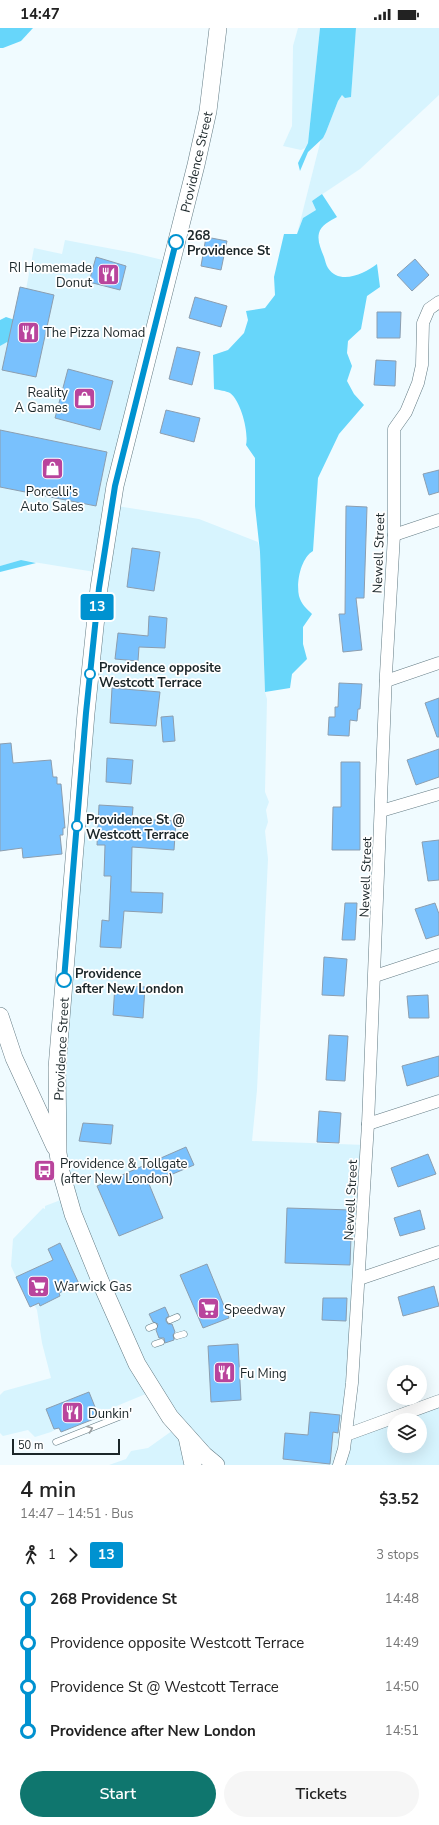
<!DOCTYPE html>
<html lang="en">
<head>
<meta charset="utf-8">
<style>
  :root { --surface:#fff; --page:#f6f6f6; --text:#222; --muted:#767676; --accent:#0f766e }
  body { margin:0; font-family:"Nunito Sans",sans-serif; background:var(--page); color:var(--text); height:100vh; display:flex; flex-direction:column; font-size:15px; white-space:nowrap }
  * { box-sizing:border-box; margin:0 }
  p { font-size:13px; color:var(--muted) }
  .icon { flex:none; width:22px; height:22px; fill:none; stroke:currentColor; stroke-width:2; stroke-linecap:round; stroke-linejoin:round }
  .map { position:relative; height:1437px; overflow:hidden }
  .details { display:flex; flex-direction:column; background:var(--surface); flex:1 }
  .details>* { flex:none }
  .badge { padding:0 8px; border-radius:3px; font-size:14px; line-height:26px }
  .fabs { position:absolute; left:387px; top:1337px; display:grid; gap:8px }
  .fabs a { display:grid; place-items:center; width:40px; height:40px; border-radius:50%; background:var(--surface); box-shadow:0 4px 16px #0002; font-size:20px }
  .scale { position:absolute; left:12px; bottom:10px; width:108px; box-sizing:border-box; padding-left:4px; border:2px solid #1b2629; border-top:0; font-size:11px; line-height:14px; white-space:nowrap; color:#1b2629; -webkit-text-stroke:3px #fff; paint-order:stroke }
  .map>.badge { position:absolute; translate:-50% -50%; box-shadow:0 0 0 2px #fff }
  .legs { display:flex; align-items:center; gap:6px; height:44px; padding:0 20px; font-size:13px }
  .legs p { margin-inline-start:auto }
  .head { display:flex; align-items:center; justify-content:space-between; height:68px; padding:0 20px }
  h1 { font-size:22px; font-weight:600; line-height:30px }
  .primary-button { display:flex; gap:8px; margin-top:auto; padding:8px 20px }
  .primary-button a { flex:1; height:46px; border-radius:24px; background:var(--accent); color:#fff; font-size:16px; font-weight:600; line-height:46px; text-align:center }
  .primary-button a+a { background:var(--page); color:var(--text) }
  ul { padding:0 20px; list-style:none }
  li { display:flex; align-items:center; gap:14px; height:44px; font-size:15px }
  li i { display:grid; place-items:center; width:6px; height:100%; margin:0 5px; background:currentColor }
  li i::after { content:''; width:10px; height:10px; margin:-5px; border:3px solid; border-radius:50%; background:var(--surface) }
  li p { margin-inline-start:auto }
  li:first-child i { background:linear-gradient(#0000 50%,currentColor 0) }
  li:last-child i { background:linear-gradient(currentColor 50%,#0000 0) }
  .status { display:flex; justify-content:space-between; align-items:center; height:28px; padding:0 20px; background:var(--surface); direction:ltr }
  .status svg { height:11px; fill:currentColor }
  .map>svg:first-child { display:block }
  .built { fill:#d7f4fe; fill-rule:evenodd }
  .forest { fill:#67d6fa }
  .building { fill:#79c1fd; stroke:#8c9eaf }
  .lines { fill:none; stroke-linecap:round; stroke-linejoin:round }
  .service-casing { stroke:#637b84; stroke-width:7 }
  .minor-casing { stroke:#637b84; stroke-width:13 }
  .secondary-casing { stroke:#637b84; stroke-width:18 }
  .service { stroke:#fff; stroke-width:6 }
  .minor { stroke:#fff; stroke-width:12 }
  .secondary { stroke:#fff; stroke-width:17 }
  .oneway { stroke:#989d9f }
  .line-1-casing { stroke:#fff; stroke-width:9 }
  .line-1 { stroke:#0092d0; stroke-width:6 }
  .stop-1-dot { fill:#fff; stroke:#0092d0; stroke-width:2 }
  .labels { text-anchor:middle; stroke-width:3.5; stroke-linejoin:round; paint-order:stroke }
  .street-label { font-size:13px; fill:#1b2629; stroke:#fff }
  .stop-label { font-size:13px; font-weight:bold; fill:#1b2629; stroke:#fff; text-anchor:start }
  .poi-label { font-size:13px; fill:#1b2629; stroke:#fff; text-anchor:start }
</style>
</head>
<body>
<div class="status"><b>14:47</b><svg viewBox="0 0 49 12"><path d="M0 12V9h3v3zM5 12V6h3v6zM10 12V3h3v9zM15 12V0h3v12zM26 1h20v11H26zM47 4h2v5h-2z"/></svg></div>
<div class="map">
<svg width="439" height="1437" viewBox="0 0 439 1437">
  <rect width="100%" height="100%" fill="#f0fbff"/>
  <g class="built">
    <polygon points="298,0 320,0 308,115 305,120 301,122 283,118 292,98 293,18"/>
    <polygon points="356,0 439,0 439,67 360,141 312,173 316,182 303,190 297,206 321,111 326,104 338,73 342,67 351,68"/>
    <path d="M65 212 134 225 171 234 117 478 199 491 258 514 260 524 265 664 267 671 265 764 269 774 266 782 268 794 265 803 268 831 257 1062 252 1113 366 1117 350 1405 439 1376V1437H109L126 1431 131 1423 148 1420 176 1400 153 1363 107 1382 84 1378 60 1399 51 1404 35 1409 28 1402 3 1408 0 1405V1367L4 1363 51 1350 42 1315 37 1282 29 1267 23 1264 11 1238 13 1211 43 1180 45 1181V1178L71 1168 63 1144 58 1035 101 545 21 532 0 538V318L7 313 14 323 34 220 62 226ZM394 1392H420V1418H394Z"/>
  </g>
  <g class="forest">
    <polygon points="0,0 33,0 21,13 3,20 0,20"/>
    <polygon points="320,0 356,0 351,69 345,70 342,67 338,73 326,104 323,110 308,124 300,143 298,135 308,115"/>
    <path d="M322 166 337 189C330 193 321 197 319 205 317 213 321 221 324 229 325 232 326 237 328 240 340 258 365 245 377 236L380 259 367 268 361 301 348 313 347 325 352 338 347 353 354 366 364 377 339 406 318 450 313 523C301 530 296 554 299 568 301 576 307 581 312 586L303 599V616L307 631 292 646 290 660 265 664 260 524 255 478V430L246 417C249 405 241 373 230 365 226 363 219 362 214 361L213 327 228 322 244 305 248 292 246 283 265 280 275 267 274 249 284 206H297L303 190 316 182 312 173Z"/>
    <polygon points="6,289 15,292 14,323 7,314 0,318 0,292"/>
    <polygon points="21,532 36,535 0,544 0,538"/>
  </g>
  <g class="building">
    <polygon points="206,209 227,213 221,242 201,238"/>
    <polygon points="96,229 126,238 120,262 89,254"/>
    <polygon points="415,231 429,247 412,263 397,247"/>
    <polygon points="20,259 54,267 36,349 2,342"/>
    <polygon points="195,269 227,278 221,299 189,290"/>
    <polygon points="377,284 401,284 400,310 377,310"/>
    <polygon points="177,319 200,324 192,357 169,351"/>
    <polygon points="376,332 396,333 395,358 374,357"/>
    <polygon points="68,341 113,353 100,402 55,390"/>
    <polygon points="166,382 200,390 194,414 160,405"/>
    <polygon points="0,402 107,424 96,478 0,459"/>
    <polygon points="439,442 439,464 429,467 423,446"/>
    <polygon points="346,478 367,479 364,570 356,570 362,622 343,624 339,586 345,586"/>
    <polygon points="132,520 160,524 154,563 127,559"/>
    <polygon points="149,588 167,590 165,620 139,619 138,633 115,631 118,605 148,608"/>
    <polygon points="339,655 362,656 360,681 358,681 357,693 350,692 349,708 328,707 329,689 335,689 335,679 338,679"/>
    <polygon points="112,660 160,664 156,698 110,695"/>
    <polygon points="439,670 439,709 437,709 425,675"/>
    <polygon points="173,688 175,713 163,714 161,689"/>
    <polygon points="11,715 13,735 51,732 53,749 57,749 57,756 61,756 65,800 63,800 63,807 60,807 62,826 23,830 22,820 0,823 0,716"/>
    <polygon points="439,721 439,749 416,757 407,732"/>
    <polygon points="107,730 133,732 131,756 106,754"/>
    <polygon points="341,734 360,734 360,822 332,822 333,779 341,779"/>
    <polygon points="99,777 133,779 132,791 176,793 174,822 132,819 131,864 163,865 162,885 124,883 121,920 100,919 102,892 109,893 111,848 104,848 105,817 97,817"/>
    <polygon points="439,812 439,852 428,853 422,814"/>
    <polygon points="345,875 357,875 355,912 342,912"/>
    <polygon points="435,875 439,886 439,907 426,911 415,881"/>
    <polygon points="324,929 347,931 344,968 322,967"/>
    <polygon points="115,957 145,959 143,990 113,987"/>
    <polygon points="428,967 429,990 409,990 407,968"/>
    <polygon points="329,1007 348,1008 345,1053 326,1052"/>
    <polygon points="439,1028 439,1048 407,1058 402,1038"/>
    <polygon points="319,1083 341,1085 339,1115 317,1114"/>
    <polygon points="83,1095 113,1097 111,1116 79,1113"/>
    <polygon points="186,1119 194,1137 149,1156 163,1190 119,1208 97,1158"/>
    <polygon points="428,1126 436,1146 398,1159 391,1140"/>
    <polygon points="287,1180 352,1182 350,1237 285,1235"/>
    <polygon points="420,1182 425,1201 400,1208 394,1190"/>
    <polygon points="60,1215 79,1256 59,1265 60,1268 40,1278 39,1275 30,1279 16,1249 53,1232 48,1221"/>
    <polygon points="207,1236 229,1290 203,1300 180,1247"/>
    <polygon points="434,1258 439,1278 403,1288 398,1269"/>
    <polygon points="323,1270 347,1270 346,1293 322,1292"/>
    <polygon points="165,1279 169,1288 166,1290 166,1293 168,1296 172,1296 175,1304 173,1307 174,1312 165,1315 164,1310 159,1310 156,1302 158,1296 153,1294 149,1286"/>
    <polygon points="238,1316 241,1372 211,1374 208,1318"/>
    <polygon points="89,1364 99,1389 61,1404 59,1400 54,1401 46,1381"/>
    <polygon points="310,1384 340,1387 338,1405 333,1404 330,1436 283,1431 285,1405 308,1407"/>
  </g>
  <g class="lines">
    <defs>
      <g id="service">
        <polyline points="170,1292 177,1289"/>
        <polyline points="149,1300 154,1298"/>
        <polyline points="177,1308 184,1306"/>
        <polyline points="155,1316 161,1314"/>
        <polyline points="56,1414 124,1387"/>
      </g>
      <g id="minor">
        <polyline points="394,507 439,492"/>
        <polyline points="386,653 439,635"/>
        <polyline points="381,783 439,766"/>
        <polyline points="375,948 439,927"/>
        <polyline points="368,1096 439,1073"/>
        <polyline points="359,1251 439,1224"/>
        <polyline points="346,1407 439,1373"/>
        <polyline points="339,1437 344,1421 352,1355 368,1096 386,646 394,507 394,401 406,384 418,355 422,337 423,295 429,281 439,274"/>
      </g>
      <g id="secondary">
        <polyline points="0,988 14,1030 55,1119"/>
        <polyline points="187,1409 193,1437"/>
        <polyline points="216,1437 204,1427 170,1389 137,1336 101,1255 73,1186 61,1144 58,1125 57,1040 86,685 99,560 115,458 196,137 208,83 218,0"/>
      </g>
    </defs>
    <use href="#service" class="service-casing"/>
    <use href="#minor" class="minor-casing"/>
    <use href="#secondary" class="secondary-casing"/>
    <use href="#service" class="service"/>
    <use href="#minor" class="minor"/>
    <use href="#secondary" class="secondary"/>
  </g>
  <defs><path id="oneway-chevron" d="M-2-3.5L2.5 0L-2 3.5" fill="none" stroke-width="1.6" stroke-linecap="round" stroke-linejoin="round"/></defs>
  <use class="oneway" href="#oneway-chevron" transform="translate(90 1401) rotate(-21)"/>
  <g class="lines">
    <defs>
      <polyline id="line-1" points="64,952 86,685 99,560 115,458 176,214"/>
    </defs>
    <use href="#line-1" class="line-1-casing"/>
    <use href="#line-1" class="line-1"/>
  </g>
  <defs>
    <symbol id="restaurant-square" viewBox="-11 -11 22 22"><rect x="-9" y="-9" width="18" height="18" rx="4" fill="#b9449c" stroke="#fff"/><path d="M-5-6h1v4h1v-4h1v4h1v-4h1v5L-1.5 .5V6h-2V.5L-5-1ZM5-6V6H3V1.5H1.5Q1.5-4 5-6Z" fill="#fff"/></symbol>
    <symbol id="shop-square" viewBox="-11 -11 22 22"><rect x="-9" y="-9" width="18" height="18" rx="4" fill="#b9449c" stroke="#fff"/><path d="M-5-2.5h2.3a2.7 3.5 0 0 1 5.4 0H5L5.5 6h-11ZM-1.5-2.5h3a1.5 2.3 0 0 0-3 0Z" fill="#fff"/></symbol>
    <symbol id="bus-square" viewBox="-11 -11 22 22"><rect x="-9" y="-9" width="18" height="18" rx="4" fill="#b9449c" stroke="#fff"/><path d="M-5-6H5V4H4V6H2V4H-2V6H-4V4H-5ZM-3.5-4V0h7V-4ZM-3.5 1.2v1.5H-2V1.2ZM2 1.2v1.5H3.5V1.2Z" fill="#fff"/></symbol>
    <symbol id="supermarket-square" viewBox="-11 -11 22 22"><rect x="-9" y="-9" width="18" height="18" rx="4" fill="#b9449c" stroke="#fff"/><path d="M-6-5.5h2.5l.6 2H6L4.5 2H-2.5L-4.4-4H-6ZM-1.5 3.2a1.3 1.3 0 1 0 .1 0ZM3 3.2a1.3 1.3 0 1 0 .1 0Z" fill="#fff"/></symbol>
  </defs>
  <g fill-rule="evenodd">
    <use href="#restaurant-square" x="96" y="234" width="25" height="25"/>
    <use href="#restaurant-square" x="16" y="292" width="25" height="25"/>
    <use href="#shop-square" x="72" y="358" width="25" height="25"/>
    <use href="#shop-square" x="40" y="428" width="25" height="25"/>
    <use href="#bus-square" x="32" y="1130" width="25" height="25"/>
    <use href="#supermarket-square" x="26" y="1246" width="25" height="25"/>
    <use href="#supermarket-square" x="196" y="1268" width="25" height="25"/>
    <use href="#restaurant-square" x="212" y="1332" width="25" height="25"/>
    <use href="#restaurant-square" x="60" y="1372" width="25" height="25"/>
  </g>
  <g class="stop-1-dot">
    <circle cx="176" cy="214" r="7"/>
    <circle cx="90" cy="646" r="5"/>
    <circle cx="77" cy="798" r="5"/>
    <circle cx="64" cy="952" r="7"/>
  </g>
  <g class="labels">
    <g class="street-label">
      <text transform="translate(196 134) rotate(-77)" y="5">Providence Street</text>
      <text transform="translate(378 525) rotate(-88)" y="5">Newell Street</text>
      <text transform="translate(365 849) rotate(-88)" y="5">Newell Street</text>
      <text transform="translate(61 1021) rotate(-87)" y="5">Providence Street</text>
      <text transform="translate(350 1172) rotate(-87)" y="5">Newell Street</text>
    </g>
    <g class="stop-label">
      <text x="187" y="212">268<tspan x="187" dy="15">Providence St</tspan></text>
      <text x="99" y="644">Providence opposite<tspan x="99" dy="15">Westcott Terrace</tspan></text>
      <text x="86" y="796">Providence St @<tspan x="86" dy="15">Westcott Terrace</tspan></text>
      <text x="75" y="950">Providence<tspan x="75" dy="15">after New London</tspan></text>
    </g>
    <g class="poi-label">
      <text x="92" y="244" text-anchor="end">RI Homemade<tspan x="92" dy="15">Donut</tspan></text>
      <text x="44" y="309">The Pizza Nomad</text>
      <text x="68" y="369" text-anchor="end">Reality<tspan x="68" dy="15">A Games</tspan></text>
      <text x="52" y="468" text-anchor="middle">Porcelli's<tspan x="52" dy="15">Auto Sales</tspan></text>
      <text x="60" y="1140">Providence &amp; Tollgate<tspan x="60" dy="15">(after New London)</tspan></text>
      <text x="54" y="1263">Warwick Gas</text>
      <text x="224" y="1286">Speedway</text>
      <text x="240" y="1350">Fu Ming</text>
      <text x="88" y="1390">Dunkin'</text>
    </g>
  </g>
</svg>
<div class="fabs">
<a><svg class="icon" aria-label="locate" viewBox="0 0 24 24"><circle cx="12" cy="12" r="6"/><path d="M12 2v4M12 18v4M2 12h4M18 12h4"/></svg></a>
<a><svg class="icon" aria-label="layers" viewBox="0 0 24 24"><path d="M12 4l9 5-9 5-9-5zM3 14l9 5 9-5"/></svg></a>
</div>
<div class="scale">50 m</div>
<b class="badge" style="left:97px;top:579px;background:#0092d0;color:#fff">13</b>
</div>
<section class="details">
<div class="head"><div><h1>4 min</h1><p>14:47 – 14:51 · Bus</p></div><b>$3.52</b></div>
<div class="legs"><svg class="icon" aria-label="walk" viewBox="0 0 24 24"><circle cx="13" cy="4" r="2"/><path d="M13 8l-2 6 4 7M11 14l-3 7M7 12l3-4h3l4 4"/></svg>1<svg class="icon" aria-label="forward" viewBox="0 0 24 24"><path d="M9 5l7 7-7 7"/></svg><b class="badge" style="background:#0092d0;color:#fff">13</b><p>3 stops</p></div>
<ul>
<li><i style="color:#0092d0"></i><b>268 Providence St</b><p>14:48</p></li>
<li><i style="color:#0092d0"></i><span>Providence opposite Westcott Terrace</span><p>14:49</p></li>
<li><i style="color:#0092d0"></i><span>Providence St @ Westcott Terrace</span><p>14:50</p></li>
<li><i style="color:#0092d0"></i><b>Providence after New London</b><p>14:51</p></li>
</ul>
<div class="primary-button"><a>Start</a><a>Tickets</a></div>
</section>
</body>
</html>
